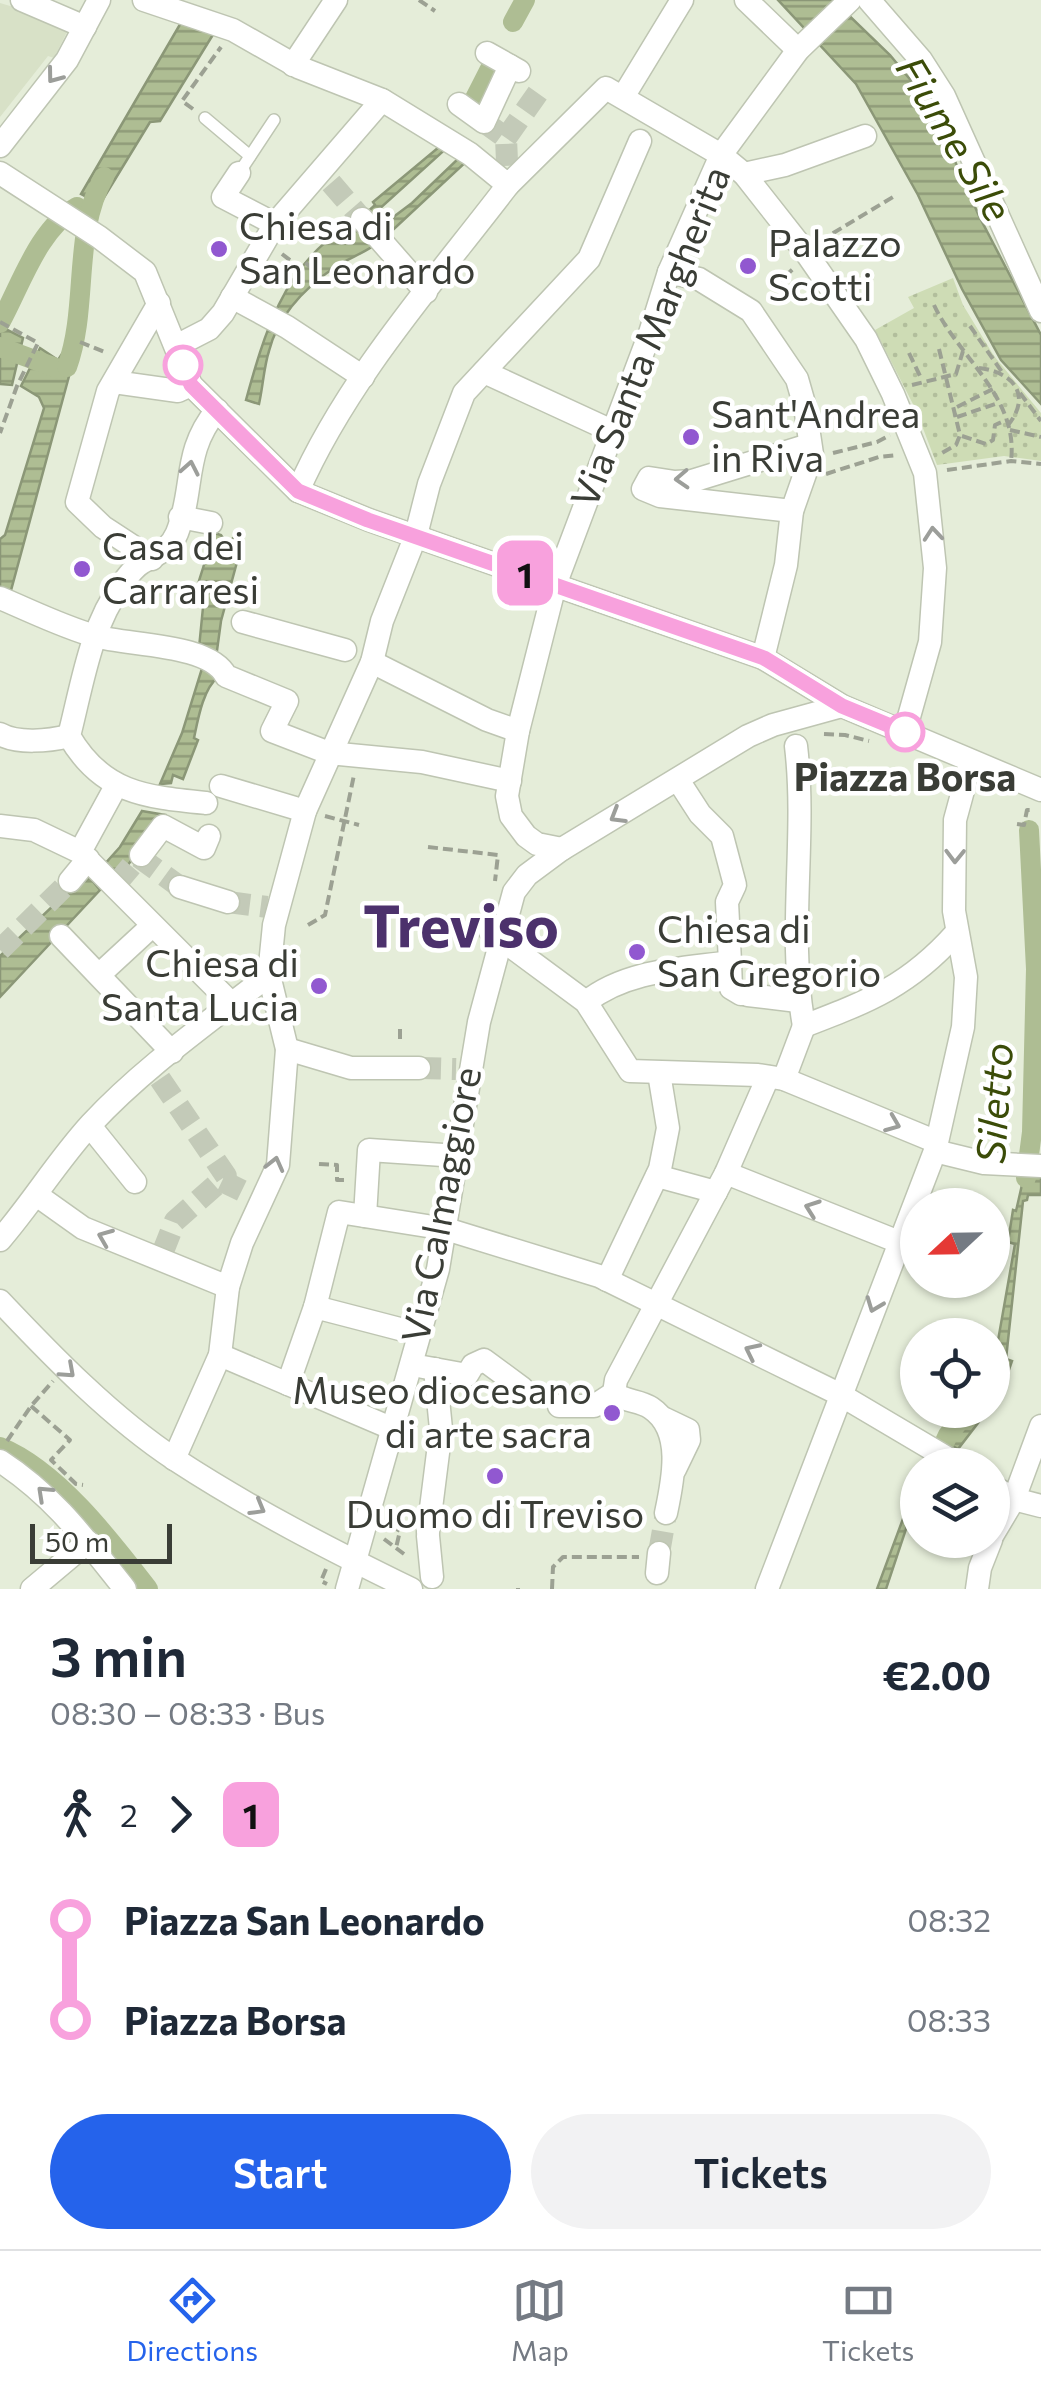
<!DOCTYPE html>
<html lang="en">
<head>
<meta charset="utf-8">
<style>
  :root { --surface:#fff; --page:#f2f2f3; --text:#1f2937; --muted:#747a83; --line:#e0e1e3; --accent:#2563eb }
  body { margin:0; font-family:Commissioner,sans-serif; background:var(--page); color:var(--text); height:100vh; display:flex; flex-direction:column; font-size:38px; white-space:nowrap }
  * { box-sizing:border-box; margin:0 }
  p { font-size:32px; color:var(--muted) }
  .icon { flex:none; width:55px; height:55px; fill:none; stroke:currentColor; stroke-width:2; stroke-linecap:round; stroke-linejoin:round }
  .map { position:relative; height:1589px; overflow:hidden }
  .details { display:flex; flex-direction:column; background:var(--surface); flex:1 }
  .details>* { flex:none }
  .badge { padding:0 20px; border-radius:15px; font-size:35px; line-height:65px }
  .needle { width:65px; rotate:248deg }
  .controls { position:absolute; left:900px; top:1188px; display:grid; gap:20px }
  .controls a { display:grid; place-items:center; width:110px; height:110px; border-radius:50%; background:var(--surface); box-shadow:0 2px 8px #0004; font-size:50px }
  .scale { position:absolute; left:30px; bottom:25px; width:142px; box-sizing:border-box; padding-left:10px; border:5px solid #3a3d36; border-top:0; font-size:28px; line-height:35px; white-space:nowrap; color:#3a3d36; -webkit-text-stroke:8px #fff; paint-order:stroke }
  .map>.badge { position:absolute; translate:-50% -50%; box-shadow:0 0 0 5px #fff }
  .legs { display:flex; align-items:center; gap:15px; height:110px; padding:0 50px; font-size:32px }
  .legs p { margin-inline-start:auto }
  .summary { display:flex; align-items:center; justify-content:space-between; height:170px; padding:0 50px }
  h1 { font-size:55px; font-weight:600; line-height:75px }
  .primary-button { display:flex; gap:20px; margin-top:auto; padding:20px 50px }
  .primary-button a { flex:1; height:115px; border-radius:60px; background:var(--accent); color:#fff; font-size:40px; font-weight:600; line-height:115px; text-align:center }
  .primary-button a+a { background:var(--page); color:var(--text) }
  ul { padding:0 50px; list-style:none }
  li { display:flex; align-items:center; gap:35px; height:100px; font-size:38px }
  li i { display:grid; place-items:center; width:15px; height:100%; margin:0 12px; background:currentColor }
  li i::after { content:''; width:25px; height:25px; margin:-12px; border:8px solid; border-radius:50%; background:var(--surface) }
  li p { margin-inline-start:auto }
  li:first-child i { background:linear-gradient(#0000 50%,currentColor 0) }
  li:last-child i { background:linear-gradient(currentColor 50%,#0000 0) }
  .tab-bar { display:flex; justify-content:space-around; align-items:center; height:140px; border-top:2px solid var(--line); background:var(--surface); font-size:28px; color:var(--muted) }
  .tab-bar a { display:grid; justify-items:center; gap:5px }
  .tab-bar .on { color:var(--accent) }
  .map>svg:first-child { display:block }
  .built { fill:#d8e1c7 }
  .park { fill:url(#park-dots) }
  .water { fill:url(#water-rules); stroke:#8b9777; stroke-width:2.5 }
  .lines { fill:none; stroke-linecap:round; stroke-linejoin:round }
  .canal { stroke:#aebd93; stroke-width:20 }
  .street-tunnel { stroke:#c3cab8; stroke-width:22; stroke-dasharray:22 11; stroke-linecap:butt }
  .lane-casing { stroke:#bec5b2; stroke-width:14 }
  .street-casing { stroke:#bec5b2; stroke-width:25 }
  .path { stroke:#9ca193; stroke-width:4; stroke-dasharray:10 5; stroke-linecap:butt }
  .lane { stroke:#fff; stroke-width:11 }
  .street { stroke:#fff; stroke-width:22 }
  .oneway { stroke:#9c9e9a }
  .line-1-casing { stroke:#fff; stroke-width:22 }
  .line-1 { stroke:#f8a1dd; stroke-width:15 }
  .poi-dot { fill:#9158d0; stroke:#fff; stroke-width:4 }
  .stop-1-dot { fill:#fff; stroke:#f8a1dd; stroke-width:5 }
  .labels { text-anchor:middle; stroke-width:9; stroke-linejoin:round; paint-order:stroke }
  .poi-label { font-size:38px; fill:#3a3d36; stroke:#fff; text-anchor:start }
  .street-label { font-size:38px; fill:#3a3d36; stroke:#fff }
  .stop-label { font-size:38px; font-weight:bold; fill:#3a3d36; stroke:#fff }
  .water-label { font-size:40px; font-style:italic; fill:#3b4c08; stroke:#fff }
  .town-label { font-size:58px; font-weight:bold; fill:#4c316c; stroke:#fff }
</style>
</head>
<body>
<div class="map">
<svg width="1041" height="1589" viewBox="0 0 1041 1589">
  <defs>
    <pattern id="park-dots" width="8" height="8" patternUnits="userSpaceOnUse" patternTransform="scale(2.5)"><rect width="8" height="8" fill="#cedcb5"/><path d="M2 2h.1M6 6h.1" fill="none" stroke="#b2be9c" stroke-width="1.8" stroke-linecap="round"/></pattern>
    <pattern id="water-rules" width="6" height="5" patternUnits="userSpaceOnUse" patternTransform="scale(2.5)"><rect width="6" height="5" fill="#aebd93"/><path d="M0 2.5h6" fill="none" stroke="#8f9b79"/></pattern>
  </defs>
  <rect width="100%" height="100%" fill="#e5edd9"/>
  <polygon class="built" points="0,3 71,24 54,58 48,56 0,117"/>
  <polygon class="park" points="953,278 963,305 994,356 1041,413 1041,461 1004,456 937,465 916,410 875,330 914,308 908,297"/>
  <g class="water">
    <polygon points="778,0 833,0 890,55 913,83 947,143 979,216 1041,335 1041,404 1001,360 962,289 918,195 856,84"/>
    <polygon points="182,21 217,28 160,121 150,122 100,204 81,194"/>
    <path d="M445 142 450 145 367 220 376 230 412 203 462 155 469 159 382 240C367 252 351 257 335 267 306 287 278 315 269 351 264 366 263 386 259 404L246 400C264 335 283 268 343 229L341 226 360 219 375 205 373 202Z"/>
    <polygon points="0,326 23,338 12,385 0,384"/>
    <polygon points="71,340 78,343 10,594 0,588 0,539 5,535 44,408 39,397 21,386 40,348 58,360"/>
    <polygon points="214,533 221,535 227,544 233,538 243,540 221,621 216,658 199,648 205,587 198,584"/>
    <path d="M204 662 218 677C203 689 198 719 194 738L198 740 183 779 173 775 171 783 160 784 182 733Z"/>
    <polygon points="142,811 165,815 116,881 103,866 120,847"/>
    <polygon points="90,878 100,890 0,997 0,956 75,885"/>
    <polygon points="1024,1176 1041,1177 1041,1195 1028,1195 1027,1200 1023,1201 1006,1359 1012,1361 1003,1387 997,1385 993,1397 993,1369 1015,1244 1008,1242 1013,1210 1016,1211"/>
    <polygon points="965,1410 988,1410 958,1449 939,1438"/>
    <polygon points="917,1481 917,1508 911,1514 886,1589 877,1589"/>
  </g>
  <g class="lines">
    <g class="canal">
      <polyline points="513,22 525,0"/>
      <polyline points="470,108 495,59"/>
      <path d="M0 323C21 285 38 229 77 207"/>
      <polyline points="0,347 59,369"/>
      <path d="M67 367C89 307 72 233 104 177"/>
      <polyline points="1026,1178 1032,1132 1036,969 1029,830"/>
      <path d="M0 1447C57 1470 111 1541 148 1589"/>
      <polyline points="934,1465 948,1435 968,1410"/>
    </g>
    <g class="street-tunnel">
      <polyline points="484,122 506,138 508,185"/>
      <polyline points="506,138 542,87"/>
      <polyline points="331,183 362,219"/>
      <polyline points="117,883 139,857 180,887"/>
      <polyline points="228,902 267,907"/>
      <polyline points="0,950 70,881"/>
      <polyline points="419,1068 456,1069"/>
      <polyline points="160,1079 226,1176 175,1221 162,1254"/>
      <polyline points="222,1181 255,1197"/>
      <polyline points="659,1553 666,1513"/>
    </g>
    <defs>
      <g id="lane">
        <polyline points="205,118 250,156"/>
        <polyline points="239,173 274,120"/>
      </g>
      <g id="street">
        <polyline points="22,0 85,27"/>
        <polyline points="144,0 233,30 298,67 382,100 470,154 508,185 606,88 721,155 744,174 807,254 866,339 893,394 925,473 935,568 930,642 905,731"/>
        <polyline points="746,0 798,50"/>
        <polyline points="869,0 921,60 944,96 1041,311"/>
        <polyline points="487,53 519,71"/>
        <polyline points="293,65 336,0"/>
        <polyline points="623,97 682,0"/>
        <polyline points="459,104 484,122 510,66"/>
        <polyline points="0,146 67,60 99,0"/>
        <polyline points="0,173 99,237 145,272 191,385 298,491 369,520 763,658 842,706 1041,790"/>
        <polyline points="239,173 223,197 275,224"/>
        <polyline points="744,174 785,165 865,136"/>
        <polyline points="362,219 426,292"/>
        <polyline points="669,272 699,279 751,311 797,379 805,407 812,454 792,511 786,565 763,658"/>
        <polyline points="232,297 287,327 363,377"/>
        <polyline points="176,346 209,329 223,313 275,224 382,100"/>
        <polyline points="484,372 612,431"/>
        <polyline points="114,382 178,391 191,385"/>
        <path d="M298 491C347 379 434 282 508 185"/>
        <polyline points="792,511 660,496 643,489 649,478 675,482 692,481 809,445"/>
        <polyline points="180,517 211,523"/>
        <polyline points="152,559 103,527 77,502 108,391 159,303"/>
        <path d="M0 598C31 611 63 627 95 636 128 646 209 643 226 676L287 701 272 731 329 753 422 762 510 781"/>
        <polyline points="243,622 345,650"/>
        <polyline points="372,662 487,720 518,731"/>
        <path d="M0 734C17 744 49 741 69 736"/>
        <path d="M796 746C807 838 787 933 804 1026"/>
        <polyline points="678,780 700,814 722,836 735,885 727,902 730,962"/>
        <polyline points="221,786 305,811"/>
        <path d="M206 803C145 797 102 793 69 736 82 686 90 627 122 584 127 577 135 566 143 562 157 554 170 550 177 533 195 489 182 452 217 410"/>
        <polyline points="0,826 34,830 80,852 232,1004"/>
        <polyline points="562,849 537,844 526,836 511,816 507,796 518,731 555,585 650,333 669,272 721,155 798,50 850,0"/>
        <polyline points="80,852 116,786"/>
        <polyline points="141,855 163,826 204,848 209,836"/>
        <polyline points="70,881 88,859"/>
        <polyline points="180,887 228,902"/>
        <polyline points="490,931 586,1002 630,1071 758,1075 784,1079 937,1142"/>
        <polyline points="61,936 172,1052"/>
        <polyline points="100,974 152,926"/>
        <polyline points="748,995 798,1001"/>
        <path d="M586 1002C626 970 681 969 730 962L731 988 741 994"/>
        <path d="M804 1026C869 1001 909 986 956 933"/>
        <polyline points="287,1049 351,1068 419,1068"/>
        <polyline points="784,1079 804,1026"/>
        <polyline points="90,1126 135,1182"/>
        <polyline points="935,1151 984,1163 1041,1166"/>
        <polyline points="726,1173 899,1242"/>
        <polyline points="657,1176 716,1192"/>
        <polyline points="38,1196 83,1228 228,1287"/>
        <polyline points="365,1216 369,1150 458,1156"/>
        <path d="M0 1240C32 1203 58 1160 91 1124 143 1068 209 1022 269 975"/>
        <polyline points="607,1280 660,1169 668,1128 659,1073"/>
        <path d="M0 1301C52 1356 112 1418 176 1460 251 1509 331 1550 411 1589"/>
        <polyline points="315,1307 339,1212 446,1229 599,1276 839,1394 959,1465"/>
        <polyline points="220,1355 391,1428"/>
        <polyline points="423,1367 467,1375 473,1365 484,1360 522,1388"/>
        <polyline points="288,1384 315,1307 419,1334"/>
        <polyline points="614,1393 616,1380 726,1173 768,1077"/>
        <path d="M614 1393C625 1402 639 1400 651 1408 684 1430 673 1480 666 1513"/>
        <polyline points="559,1406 594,1406 614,1393"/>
        <polyline points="665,1419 688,1430 689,1440 675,1469"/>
        <polyline points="174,1459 220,1355 228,1287 242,1243 278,1165 287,1049 269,975 274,925 305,811 372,662 382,621 416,535 429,484 464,393 589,259 640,141"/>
        <path d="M0 1461C54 1496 85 1539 125 1589"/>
        <polyline points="992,1486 1014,1499 1041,1506"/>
        <polyline points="428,1532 441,1429 435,1369"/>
        <polyline points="428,1536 432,1577"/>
        <polyline points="992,1536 1014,1499 1041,1426"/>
        <polyline points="657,1573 659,1553"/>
        <polyline points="32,1589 88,1542"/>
        <polyline points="347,1589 438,1269 479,1022 514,892 527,875 562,849 748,736 773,725 842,706"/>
        <polyline points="767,1589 935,1151 963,1027 966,977 954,911 955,820 971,761"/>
        <polyline points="977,1589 980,1568 991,1540"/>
      </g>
    </defs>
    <use href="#lane" class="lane-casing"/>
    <use href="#street" class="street-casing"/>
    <g class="path">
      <polyline points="419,0 435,11"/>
      <polyline points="193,109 182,101 221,47"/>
      <polyline points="820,241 893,197"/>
      <polyline points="282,254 299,267 305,262 321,277"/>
      <polyline points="774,287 793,269"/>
      <path d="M934 305C958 357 1019 397 1011 461"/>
      <polyline points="0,322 38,343 17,386 0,433"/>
      <polyline points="970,326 1004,375"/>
      <polyline points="80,342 107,353"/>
      <polyline points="939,349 960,435 956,445 940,454"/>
      <polyline points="909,353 922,380"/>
      <path d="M979 368C1014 372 1032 396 1008 425"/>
      <polyline points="912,385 956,374 963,351"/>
      <polyline points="1020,393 1041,421"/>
      <polyline points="957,407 993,389"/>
      <polyline points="957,417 998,403"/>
      <polyline points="1010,430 1041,437"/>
      <polyline points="962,436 986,444 993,440 995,425 1006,420"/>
      <polyline points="833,453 877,442 890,435"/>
      <polyline points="947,470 1011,461 1041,464"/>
      <polyline points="826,474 879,457 898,455"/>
      <polyline points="824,734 845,735 869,741"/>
      <polyline points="325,816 359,825"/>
      <polyline points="1017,824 1024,825 1027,810 1034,810"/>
      <polyline points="428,847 498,855 495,881"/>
      <polyline points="308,925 325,915 354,775"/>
      <polyline points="400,1029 400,1044"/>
      <polyline points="319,1164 337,1165 337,1180 348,1180"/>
      <polyline points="31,1406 70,1440 51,1460 76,1484 83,1485"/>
      <polyline points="7,1441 31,1406 53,1381"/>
      <polyline points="391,1526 400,1531 396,1548"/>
      <polyline points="384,1539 408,1557"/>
      <polyline points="326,1569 321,1581 327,1584"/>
      <polyline points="518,1588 518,1589"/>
      <polyline points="552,1589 553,1567 563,1557 639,1557"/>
    </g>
    <use href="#lane" class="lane"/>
    <use href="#street" class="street"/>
  </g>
  <defs><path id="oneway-chevron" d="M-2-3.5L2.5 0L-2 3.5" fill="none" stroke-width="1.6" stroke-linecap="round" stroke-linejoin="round" transform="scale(2.5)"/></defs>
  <g class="oneway">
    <use href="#oneway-chevron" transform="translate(54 76) rotate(127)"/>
    <use href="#oneway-chevron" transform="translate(190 468) rotate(-79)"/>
    <use href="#oneway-chevron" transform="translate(682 479) rotate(177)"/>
    <use href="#oneway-chevron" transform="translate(933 534) rotate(-95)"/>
    <use href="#oneway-chevron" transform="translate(617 816) rotate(149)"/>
    <use href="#oneway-chevron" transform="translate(955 856) rotate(91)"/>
    <use href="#oneway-chevron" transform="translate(893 1124) rotate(22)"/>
    <use href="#oneway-chevron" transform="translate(275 1164) rotate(-76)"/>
    <use href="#oneway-chevron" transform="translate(812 1208) rotate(-160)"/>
    <use href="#oneway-chevron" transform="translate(105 1237) rotate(-158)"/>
    <use href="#oneway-chevron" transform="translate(874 1305) rotate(111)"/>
    <use href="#oneway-chevron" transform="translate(752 1351) rotate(-154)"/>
    <use href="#oneway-chevron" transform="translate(68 1371) rotate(42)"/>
    <use href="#oneway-chevron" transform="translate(44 1493) rotate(-137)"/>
    <use href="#oneway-chevron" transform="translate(258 1508) rotate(30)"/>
  </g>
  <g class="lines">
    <defs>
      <polyline id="line-1" points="183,365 191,385 298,491 368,520 764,658 842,706 905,732"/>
    </defs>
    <use href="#line-1" class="line-1-casing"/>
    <use href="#line-1" class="line-1"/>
  </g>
  <g class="poi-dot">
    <circle cx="219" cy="249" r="10"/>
    <circle cx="748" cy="266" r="10"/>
    <circle cx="691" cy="437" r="10"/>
    <circle cx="82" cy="569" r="10"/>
    <circle cx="637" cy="952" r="10"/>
    <circle cx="319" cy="986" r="10"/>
    <circle cx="612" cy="1413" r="10"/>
    <circle cx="495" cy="1476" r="10"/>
  </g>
  <g class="stop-1-dot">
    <circle cx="183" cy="365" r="18"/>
    <circle cx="905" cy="732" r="18"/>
  </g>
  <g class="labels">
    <g class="poi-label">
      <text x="239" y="240">Chiesa di<tspan x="239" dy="44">San Leonardo</tspan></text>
      <text x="768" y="257">Palazzo<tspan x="768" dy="44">Scotti</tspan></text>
      <text x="711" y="428">Sant'Andrea<tspan x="711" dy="44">in Riva</tspan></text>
      <text x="102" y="560">Casa dei<tspan x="102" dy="44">Carraresi</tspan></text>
      <text x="657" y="943">Chiesa di<tspan x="657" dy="44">San Gregorio</tspan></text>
      <text x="299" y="977" text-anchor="end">Chiesa di<tspan x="299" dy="44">Santa Lucia</tspan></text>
      <text x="592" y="1404" text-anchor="end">Museo diocesano<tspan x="592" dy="44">di arte sacra</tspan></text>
      <text x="495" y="1528" text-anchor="middle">Duomo di Treviso</text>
    </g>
    <g class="street-label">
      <text transform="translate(651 337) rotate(-68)" y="13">Via Santa Margherita</text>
      <text transform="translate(442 1205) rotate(-79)" y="13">Via Calmaggiore</text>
    </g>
    <g class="stop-label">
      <text x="905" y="791">Piazza Borsa</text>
    </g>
    <g class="water-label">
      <text transform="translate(954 139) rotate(59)" y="14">Fiume Sile</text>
      <text transform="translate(995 1103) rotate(-86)" y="14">Siletto</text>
    </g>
    <g class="town-label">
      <text x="461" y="947">Treviso</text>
    </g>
  </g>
</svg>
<div class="controls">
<a><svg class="needle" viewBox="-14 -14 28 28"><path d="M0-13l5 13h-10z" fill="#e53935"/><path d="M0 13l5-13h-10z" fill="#747a83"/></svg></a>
<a><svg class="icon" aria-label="locate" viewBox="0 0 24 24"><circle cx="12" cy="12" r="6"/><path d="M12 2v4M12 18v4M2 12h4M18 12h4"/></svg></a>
<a><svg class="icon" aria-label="layers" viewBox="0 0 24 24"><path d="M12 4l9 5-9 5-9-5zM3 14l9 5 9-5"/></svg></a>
</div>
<div class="scale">50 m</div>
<b class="badge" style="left:525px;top:573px;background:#f8a1dd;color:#111">1</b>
</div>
<section class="details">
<div class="summary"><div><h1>3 min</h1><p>08:30 – 08:33 · Bus</p></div><b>€2.00</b></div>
<div class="legs"><svg class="icon" aria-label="walk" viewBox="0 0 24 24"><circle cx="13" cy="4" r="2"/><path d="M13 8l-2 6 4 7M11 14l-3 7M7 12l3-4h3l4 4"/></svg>2<svg class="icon" aria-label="forward" viewBox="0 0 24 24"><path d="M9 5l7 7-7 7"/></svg><b class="badge" style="background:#f8a1dd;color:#111">1</b></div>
<ul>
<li><i style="color:#f8a1dd"></i><b>Piazza San Leonardo</b><p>08:32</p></li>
<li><i style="color:#f8a1dd"></i><b>Piazza Borsa</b><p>08:33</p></li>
</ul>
<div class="primary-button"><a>Start</a><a>Tickets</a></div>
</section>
<nav class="tab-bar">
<a class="on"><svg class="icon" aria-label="directions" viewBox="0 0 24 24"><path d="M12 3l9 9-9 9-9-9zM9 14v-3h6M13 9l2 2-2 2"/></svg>Directions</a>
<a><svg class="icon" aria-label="map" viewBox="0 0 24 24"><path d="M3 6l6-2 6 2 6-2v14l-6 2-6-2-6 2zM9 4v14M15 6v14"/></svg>Map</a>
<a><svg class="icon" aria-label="tickets" viewBox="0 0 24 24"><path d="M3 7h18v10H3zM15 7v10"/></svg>Tickets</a>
</nav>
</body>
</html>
